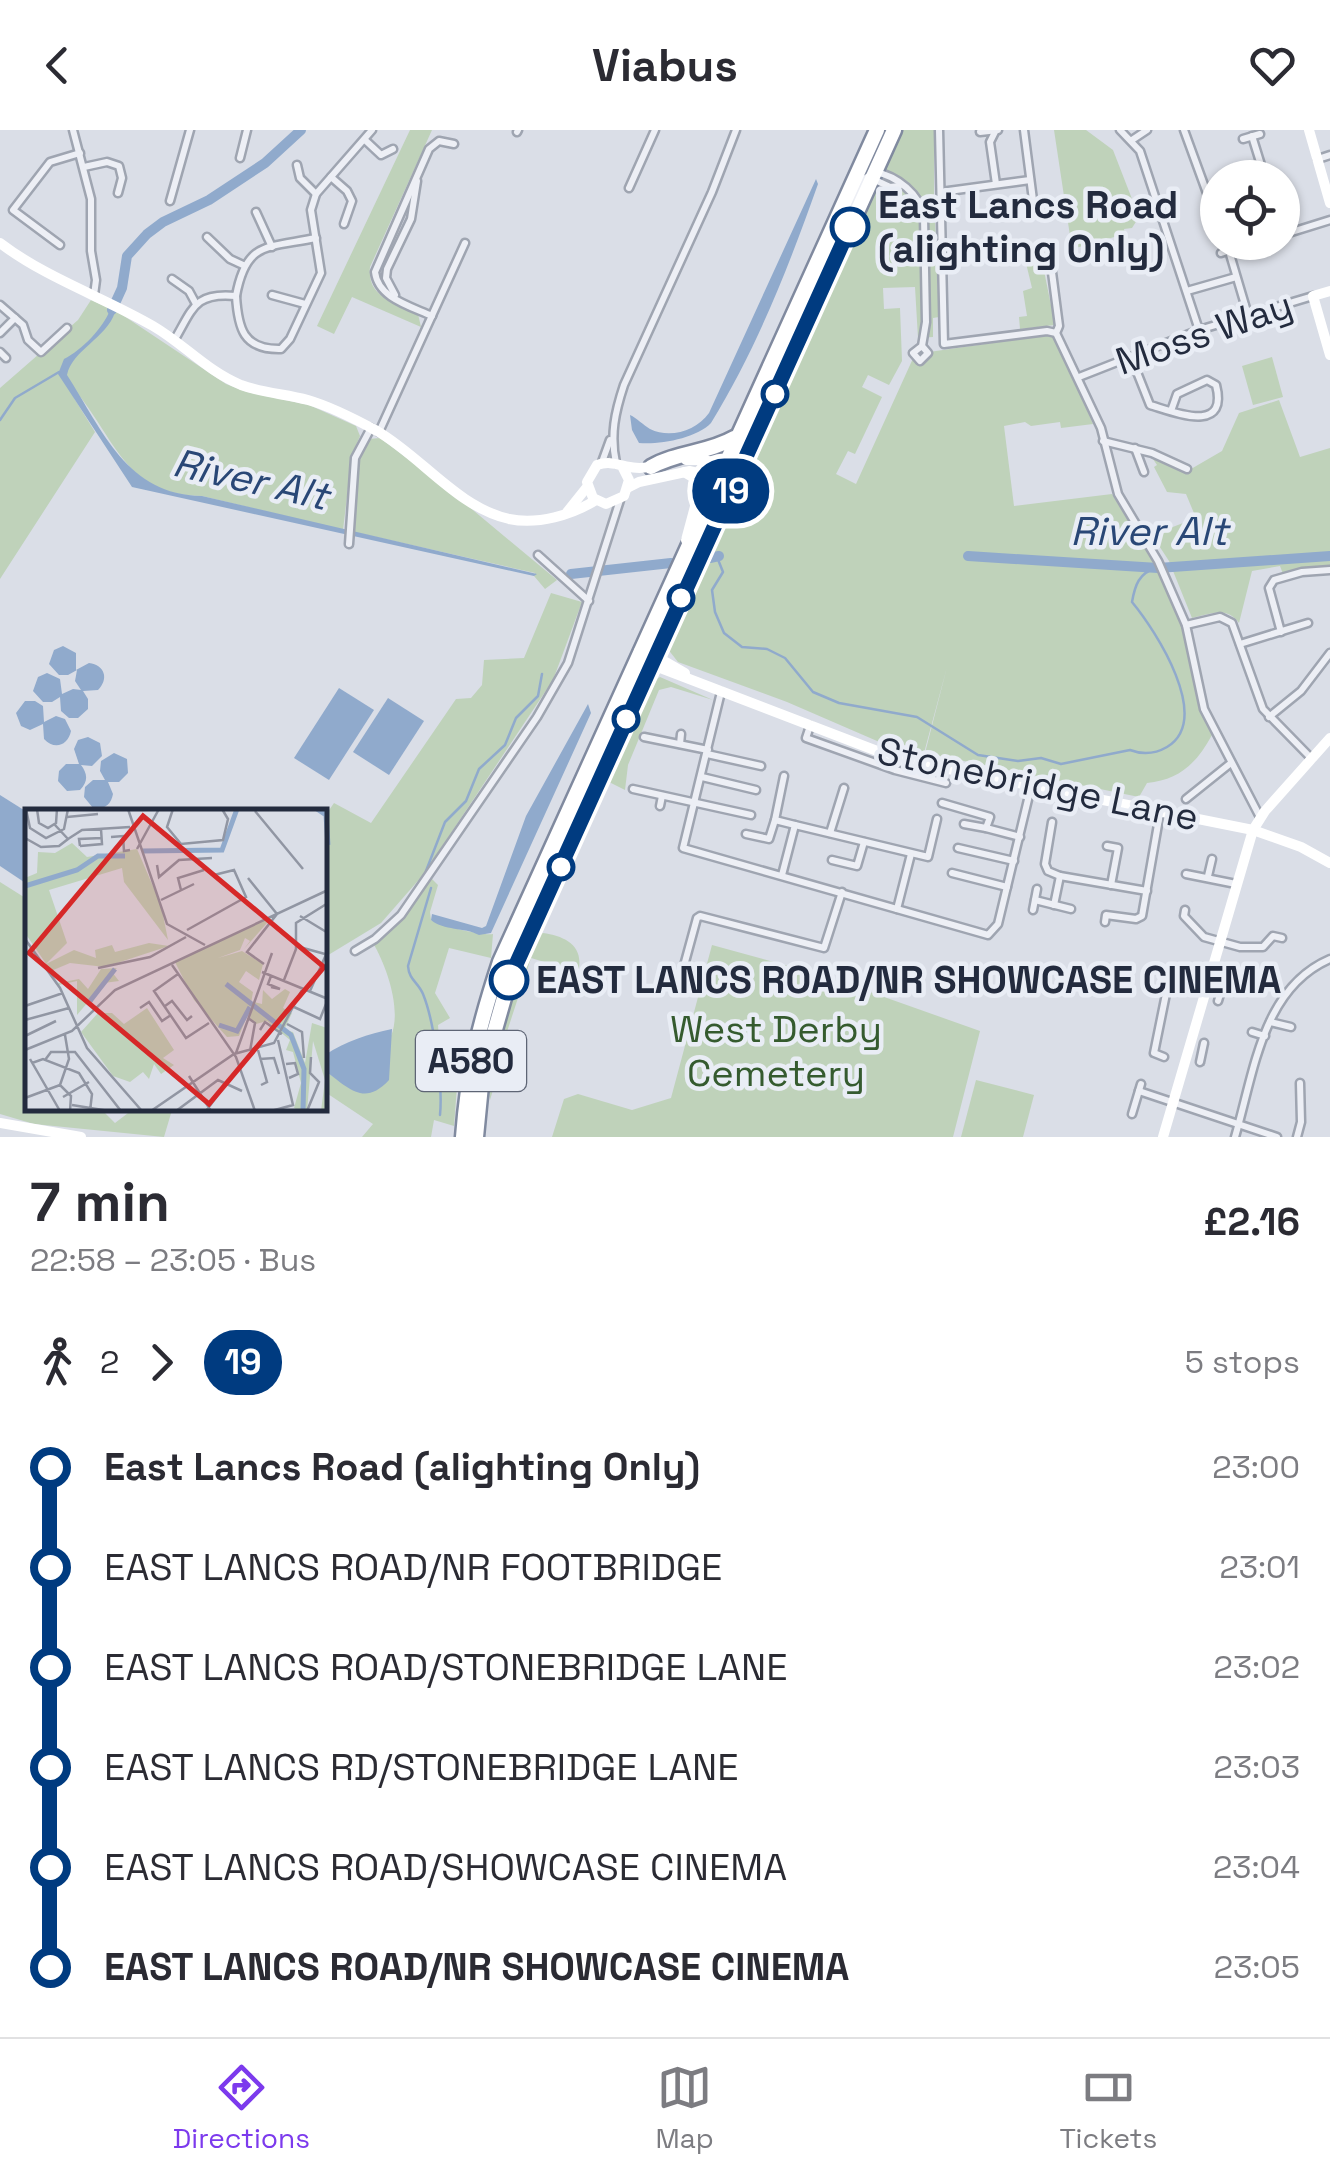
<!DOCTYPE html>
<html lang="en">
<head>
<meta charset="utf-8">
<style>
  :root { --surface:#fff; --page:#f7f7f7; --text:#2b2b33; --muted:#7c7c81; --line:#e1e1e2; --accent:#7c3aed }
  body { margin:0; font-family:"Space Grotesk",sans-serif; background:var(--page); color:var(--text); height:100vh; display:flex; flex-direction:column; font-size:38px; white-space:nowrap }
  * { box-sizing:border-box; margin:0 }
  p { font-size:32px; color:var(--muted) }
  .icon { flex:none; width:55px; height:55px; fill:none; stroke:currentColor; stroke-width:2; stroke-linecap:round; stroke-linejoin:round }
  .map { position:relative; height:1007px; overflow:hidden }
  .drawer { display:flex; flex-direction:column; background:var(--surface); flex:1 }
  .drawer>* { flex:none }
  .badge { padding:0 20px; border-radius:32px; font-size:35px; line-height:65px }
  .buttons { position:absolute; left:1200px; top:30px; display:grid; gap:20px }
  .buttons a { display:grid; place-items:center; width:100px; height:100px; border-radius:50%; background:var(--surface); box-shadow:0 2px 8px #0004; font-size:50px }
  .map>.badge { position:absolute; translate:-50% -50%; box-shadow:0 0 0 5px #fff }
  .legs { display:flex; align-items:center; gap:15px; height:110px; padding:0 30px; font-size:32px }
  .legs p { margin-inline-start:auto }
  .summary { display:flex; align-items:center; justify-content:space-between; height:170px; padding:0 30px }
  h1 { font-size:55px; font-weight:800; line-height:75px }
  ul { padding:0 30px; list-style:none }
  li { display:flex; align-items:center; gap:35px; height:100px; font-size:38px }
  li i { display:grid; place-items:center; width:15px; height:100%; margin:0 12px; background:currentColor }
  li i::after { content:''; width:25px; height:25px; margin:-12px; border:8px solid; border-radius:50%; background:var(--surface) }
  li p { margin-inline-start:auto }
  li:first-child i { background:linear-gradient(#0000 50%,currentColor 0) }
  li:last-child i { background:linear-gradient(currentColor 50%,#0000 0) }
  header { display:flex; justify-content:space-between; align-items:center; height:130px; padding:0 30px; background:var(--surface); font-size:45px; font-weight:800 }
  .menu { display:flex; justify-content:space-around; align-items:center; height:140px; border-top:2px solid var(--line); background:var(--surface); font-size:28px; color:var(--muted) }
  .menu a { display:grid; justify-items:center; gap:5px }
  .menu .current { color:var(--accent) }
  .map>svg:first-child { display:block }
  .green { fill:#bfd2ba }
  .water { fill:#90aacc }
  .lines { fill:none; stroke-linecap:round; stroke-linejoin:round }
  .stream { stroke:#90aacc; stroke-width:2.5 }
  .river { stroke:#90aacc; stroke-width:10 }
  .street-casing { stroke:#9fa5b1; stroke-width:11 }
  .highway-casing { stroke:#808a9f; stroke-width:19 }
  .street { stroke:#edeff5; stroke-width:6 }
  .secondary { stroke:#fff; stroke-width:10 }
  .highway { stroke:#fff; stroke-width:14 }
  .line-1-casing { stroke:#fff; stroke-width:22 }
  .line-1 { stroke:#003b80; stroke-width:15 }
  .stop-1-dot { fill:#fff; stroke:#003b80; stroke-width:5 }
  .labels { text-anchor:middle; stroke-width:9; stroke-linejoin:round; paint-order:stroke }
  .shield { fill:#e9edf5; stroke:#5e6575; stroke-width:2.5 }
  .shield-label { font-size:35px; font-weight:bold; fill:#232b3e }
  .stop-label { font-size:38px; font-weight:bold; fill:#232b3e; stroke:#e9edf5; text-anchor:start }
  .street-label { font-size:38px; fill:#232b3e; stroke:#e9edf5 }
  .park-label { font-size:38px; fill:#355b2f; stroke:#e9edf5 }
  .water-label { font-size:40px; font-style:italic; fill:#294776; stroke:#e9edf5 }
  .inset-river { fill:none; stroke:#90aacc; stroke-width:5 }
  .inset-road { fill:none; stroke:#9196a3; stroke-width:2.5 }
  .view { fill:#d62828; fill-opacity:0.15; stroke:#d62828; stroke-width:5 }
  .inset-edge { fill:none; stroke:#232b3e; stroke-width:5 }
</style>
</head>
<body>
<header><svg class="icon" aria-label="back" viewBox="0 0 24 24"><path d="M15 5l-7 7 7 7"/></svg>Viabus<svg class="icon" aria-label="heart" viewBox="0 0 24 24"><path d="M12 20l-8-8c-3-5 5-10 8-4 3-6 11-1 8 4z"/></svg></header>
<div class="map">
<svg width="1330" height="1007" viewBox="0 0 1330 1007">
  <rect width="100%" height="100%" fill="#dadee7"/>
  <g class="green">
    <path d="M410 0H432L370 137C367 169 395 171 418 184L421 197 352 167 334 204 317 196Z"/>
    <path d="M903 0H934V79H920L919 74 893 75 892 89H935L939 187 933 188V207L918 208 915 157 883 158 884 179 900 178 902 231 889 255 868 245 862 257 882 267 855 324 848 321 836 344 856 354 915 224 1055 204 1093 294 1061 298 1060 292 1031 296 1025 292 1004 296 1014 376 1112 364C1138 408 1170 452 1184 501 1194 537 1193 572 1212 605 1197 633 1179 650 1147 653L1139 667 925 623 947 537 924 623 884 614 787 572 678 532 667 518Z"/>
    <polygon points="1054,0 1086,0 1113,20 1139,87 1132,98 1124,99 1125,104 1072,119"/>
    <polygon points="1041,126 1055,195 1020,199 1019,187 1027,186 1023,161 1032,158 1025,129"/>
    <path d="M91 170 118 182 226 254 247 262 309 275 356 296 360 306 352 325 343 400 202 366C127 365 117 313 78 264L74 268 95 302 0 449V258L78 190Z"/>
    <polygon points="1272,227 1283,267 1253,275 1242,236"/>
    <path d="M1279 270 1300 327 1330 318V437L1309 438 1283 444 1280 436 1252 441 1239 493C1227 476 1210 484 1192 488L1169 431 1152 405 1196 388 1186 364 1167 362 1154 337 1157 335 1147 320 1191 339 1222 321 1239 283Z"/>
    <polygon points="380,308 444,356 557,450 545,459 534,446 535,443 354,402 359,325 369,309"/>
    <polygon points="551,463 582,472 553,550 423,745 381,793 325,827 325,686 334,673 371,693 456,569 471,568 482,555 484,530 524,528"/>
    <polygon points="660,547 713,570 671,557 659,560 628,635 625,660 607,651 653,551"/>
    <path d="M431 748 438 755 430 782 431 790C440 796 484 806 493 804L491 828 449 818 435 863 450 888 438 895 441 934 443 940 458 943 454 996 434 990 431 1007H362L373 994 325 962V941L353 960C365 943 383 925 391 906 402 880 387 837 373 813L400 790Z"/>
    <polygon points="0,752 27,769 24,790 28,793 28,979 102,980 115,993 132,980 172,980 164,1007 34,994 0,984"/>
    <path d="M543 803C565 806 585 816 578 842L531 828 503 914 517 919 505 920 490 970C483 932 519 847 533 809Z"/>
    <polygon points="712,815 825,846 980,901 953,1007 552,1007 564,969 578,964 632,980 671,968"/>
    <polygon points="976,950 1034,965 1023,1007 961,1007"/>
  </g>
  <g class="water">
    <path d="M816 49 818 54C789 136 757 218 711 293 697 308 660 315 639 313L632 300 630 285C637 288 643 295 650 299 670 309 696 301 709 283Z"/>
    <path d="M110 180 115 182C107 208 72 220 67 245 103 301 127 365 202 366L537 444 534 446 132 357 58 244 64 229C82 220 103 198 110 180Z"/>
    <path d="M63 516 76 523V540L89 533C105 535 109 549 98 560L83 561 88 569V579L78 588H69L61 581 60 567 52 572H43L33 561 38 547 47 543 60 549 62 564 73 559 81 560 75 551 77 540 68 545H59L49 534 54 520Z"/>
    <polygon points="339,558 374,580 329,650 294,628"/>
    <polygon points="388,568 424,591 389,645 353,622"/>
    <path d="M25 571H35L43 576 44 592 56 586 65 589 71 601C68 616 54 620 44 609L43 594 30 600 21 596 16 583Z"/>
    <path d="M588 574 591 583 491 803 479 805C464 797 444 801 431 790L432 784 482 798 486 796 526 686Z"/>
    <path d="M88 607 100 613 102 626 92 636 81 635C87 643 89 651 80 660L67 661 58 651 59 641 66 634H79L74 619 78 610Z"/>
    <path d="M114 623 127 629 128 643 119 652H108L113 664C111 675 104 680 93 678L84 667 85 657 93 650H105L100 641 101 631Z"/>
    <polygon points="0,665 27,682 27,754 0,736"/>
    <path d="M392 899 389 950C364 977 349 958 325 941V925C346 911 368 904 392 899Z"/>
  </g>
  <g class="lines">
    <g class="stream">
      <polyline points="0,290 15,268 59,242"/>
      <path d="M717 427 723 442 712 460 715 482 724 503 742 517 767 519 785 528 813 562 839 573 917 587 978 625 1018 631 1041 628 1061 634 1130 620C1143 625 1155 624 1167 617 1213 589 1156 501 1132 472 1135 455 1139 443 1156 438"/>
      <polyline points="426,741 445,692 466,671 479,639 505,615 516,588 538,566 542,544"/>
      <path d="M431 758 408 836C409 850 418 852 423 864 434 891 443 955 440 985"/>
    </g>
    <g class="river">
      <polyline points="112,180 122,158 127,126 147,104 163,92 209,70 265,33 301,0"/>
      <polyline points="968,426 1158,438 1330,426"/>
      <polyline points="710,428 719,426"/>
      <polyline points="571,444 671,433"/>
    </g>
    <defs>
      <g id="street">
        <polyline points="73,0 91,69 91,121 96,150 94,165"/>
        <polyline points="939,0 944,214 1047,201 1056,203"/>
        <polyline points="1024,0 1033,70"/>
        <polyline points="1120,0 1140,21 1199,200"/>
        <polyline points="1184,0 1215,85"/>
        <polyline points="517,2 518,0"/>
        <polyline points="980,2 998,0"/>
        <polyline points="1252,6 1265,48"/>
        <polyline points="1243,9 1260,4"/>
        <polyline points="365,10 381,25 393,19"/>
        <polyline points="1132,10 1147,0"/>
        <polyline points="240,28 247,0"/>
        <polyline points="1318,29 1330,25"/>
        <polyline points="297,35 300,48 316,64"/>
        <polyline points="84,37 107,32 119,36 122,48 118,63"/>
        <polyline points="331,47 347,61 352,71 344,94"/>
        <polyline points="873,49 890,57 899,56"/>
        <polyline points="996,54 990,12 996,0"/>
        <polyline points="629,58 655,0"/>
        <polyline points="941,62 1030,50"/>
        <polyline points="170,71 190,0"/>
        <path d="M849 77 864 49 875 42C897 46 920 64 924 87L926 192 922 216 913 223 920 231 928 223 922 216"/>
        <polyline points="256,82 272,117"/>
        <polyline points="1282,105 1330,90"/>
        <polyline points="207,107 230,129 243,135"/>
        <polyline points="60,115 13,80 50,32 80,23"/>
        <polyline points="1229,121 1248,185"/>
        <polyline points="1221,123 1256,112"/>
        <polyline points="1050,127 1059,196 1056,203"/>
        <polyline points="172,149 189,161 196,174"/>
        <polyline points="1187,161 1236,147"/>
        <polyline points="272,165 305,174"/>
        <polyline points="395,165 386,148 387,139 411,89 417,51"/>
        <path d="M236 166C238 198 243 220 281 219L290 209 321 143 311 80 316 64 372 0"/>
        <polyline points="0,175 23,195 28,210 41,222 67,198"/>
        <path d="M432 186C410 176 378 168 375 142L429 19 439 11 454 14"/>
        <polyline points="0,203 15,188"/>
        <polyline points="1056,203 1101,298 1118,364 1158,431 1186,495 1204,579 1260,687"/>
        <path d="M175 209C193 178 195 162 236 166 246 111 267 118 316 108"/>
        <polyline points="0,222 6,228"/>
        <path d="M1131 227 1150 275C1174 282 1229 305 1216 255L1207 250 1177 264 1171 281"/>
        <polyline points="1079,247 1199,200 1313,166"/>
        <polyline points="379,302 465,113"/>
        <polyline points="1103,311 1152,323 1187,339"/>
        <polyline points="1135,318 1144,342"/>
        <polyline points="602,332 610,310"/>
        <path d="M616 333C610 305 615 282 624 255L712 62 736 0"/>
        <polyline points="349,414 355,328 371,298"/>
        <polyline points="538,425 589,471"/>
        <polyline points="1186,495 1220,487 1232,493 1263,579 1311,628"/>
        <polyline points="1281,502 1269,458 1274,450 1302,442 1330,440"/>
        <polyline points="1240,514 1308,493"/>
        <polyline points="721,562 683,718 988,805 998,794 1031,657"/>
        <polyline points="1269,587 1301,561 1330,523"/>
        <polyline points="810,596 806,608 895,640 946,653"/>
        <polyline points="644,607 708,620"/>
        <polyline points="680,614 681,604"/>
        <polyline points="707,624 761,636"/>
        <polyline points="702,647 756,660"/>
        <polyline points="633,659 751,685"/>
        <polyline points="1186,669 1231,633"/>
        <polyline points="942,673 990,687 986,698 1020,707"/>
        <polyline points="660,676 662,666"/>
        <polyline points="775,690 784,646"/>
        <polyline points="1052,692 1045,734 1048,741 1060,746"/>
        <polyline points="964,694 986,698"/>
        <polyline points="830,703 844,658"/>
        <polyline points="746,704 769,709 775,690 795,695"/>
        <polyline points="1107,716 1118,718 1111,755"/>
        <polyline points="958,718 1014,731"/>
        <polyline points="832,730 857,736 864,712"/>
        <polyline points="952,743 1007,757"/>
        <polyline points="1186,744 1236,754"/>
        <polyline points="782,745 795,695 928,727 937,689"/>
        <polyline points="1208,746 1212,729"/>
        <polyline points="1035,770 1071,779"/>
        <polyline points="1054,775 1060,746 1147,761"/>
        <polyline points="897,779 911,724"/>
        <polyline points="1033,780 1037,759"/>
        <polyline points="1185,780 1184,786 1204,807 1240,817 1263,817 1273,806 1282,808"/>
        <polyline points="1105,792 1106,785 1136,789 1142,786 1160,683"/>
        <polyline points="355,821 375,809 401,785 537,587 568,533 620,370"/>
        <polyline points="683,838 695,841"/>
        <polyline points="682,843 697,788 700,786 824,818 842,762"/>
        <polyline points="1270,892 1291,897"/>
        <polyline points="1252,902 1265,906"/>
        <path d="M1164 927 1154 923 1167 859C1184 846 1202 857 1221 861L1218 871"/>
        <polyline points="1200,932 1204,913"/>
        <polyline points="1139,961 1277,1007"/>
        <polyline points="1132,984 1141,954"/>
        <path d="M1235 1007C1254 943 1262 858 1330 829"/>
        <polyline points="1297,1007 1301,992 1300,953"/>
      </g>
      <g id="highway">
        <path d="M651 337C677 322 708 323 734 308"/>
        <path d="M463 1007C468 940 479 896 500 832L877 0"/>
        <polyline points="476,1007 482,945 508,854 894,0"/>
      </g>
    </defs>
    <use href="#street" class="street-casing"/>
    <use href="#highway" class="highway-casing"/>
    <use href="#street" class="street"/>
    <g class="secondary">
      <polyline points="1309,0 1330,73"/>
      <path d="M0 113C46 148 103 167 153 196 184 214 207 241 241 255 263 263 286 264 308 270 332 277 355 289 377 301 422 327 457 377 509 389 538 395 572 385 596 370"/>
      <polyline points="1330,161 1313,166 1330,225"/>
      <polyline points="686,330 706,330 724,339 732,358"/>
      <path d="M623 338 629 350 624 366 606 374 593 368 587 352 597 335C617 328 627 343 654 336"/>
      <polyline points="684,342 694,348 700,358 686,410"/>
      <polyline points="629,357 639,352 690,341 723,349 761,286"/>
      <polyline points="567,382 587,357"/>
      <polyline points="639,521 650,534 898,629 1253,700 1301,717 1330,733"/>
      <polyline points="652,524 685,543"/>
      <polyline points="0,993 81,1007"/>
      <polyline points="1163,1007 1253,700 1265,681 1330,608"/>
    </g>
    <use href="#highway" class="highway"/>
  </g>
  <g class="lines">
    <defs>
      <polyline id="line-1" points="509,850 850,97"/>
    </defs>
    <use href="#line-1" class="line-1-casing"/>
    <use href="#line-1" class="line-1"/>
  </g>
  <g class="stop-1-dot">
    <circle cx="850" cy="97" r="18"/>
    <circle cx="775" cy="264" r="12"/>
    <circle cx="681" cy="468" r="12"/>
    <circle cx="626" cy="589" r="12"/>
    <circle cx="561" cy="737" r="12"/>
    <circle cx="509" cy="850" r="18"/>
  </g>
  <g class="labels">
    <rect class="shield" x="416" y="901" width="110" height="60" rx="8"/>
    <g class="shield-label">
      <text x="471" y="943">A580</text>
    </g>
    <g class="stop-label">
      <text x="878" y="88">East Lancs Road<tspan x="878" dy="44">(alighting Only)</tspan></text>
      <text x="536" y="863">EAST LANCS ROAD/NR SHOWCASE CINEMA</text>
    </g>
    <g class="street-label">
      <text transform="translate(1204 203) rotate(-19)" y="13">Moss Way</text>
      <text transform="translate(1038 654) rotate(12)" y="13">Stonebridge Lane</text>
    </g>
    <g class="park-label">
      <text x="776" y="912">West Derby<tspan x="776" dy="44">Cemetery</tspan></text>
    </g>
    <g class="water-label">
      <text transform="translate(251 349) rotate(13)" y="14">River Alt</text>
      <text x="1149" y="415">River Alt</text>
    </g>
  </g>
  <g transform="translate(25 679)">
    <rect width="302" height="302" fill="#dadee7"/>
    <path d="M47 34 62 48 112 40 136 96 143 131 99 73 97 59 24 81 42 134 21 155 49 141 71 149 70 141 87 136 90 143 124 134 144 137 80 158 45 154 26 162 0 124V69L12 64 13 43 30 44ZM249 106 219 140 225 132 220 129 215 141 193 149 217 142 238 155 234 171 221 162 214 173 228 183 225 200 214 227 202 228 169 191 150 153ZM92 159 87 163 94 172 79 174 52 206V172L34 176 33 174 54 170 63 180 76 160ZM260 180 265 183 258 199 267 204 259 221 268 223 280 254 287 214 302 219V302H296L300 271 288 232 282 302H275L269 299 276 274 268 243 261 241 265 231 242 212 231 215 225 209 229 193 237 195 238 181 247 190ZM122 199 149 241 138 249 149 256 136 265 129 255 124 270 118 263 105 273 88 267 56 223 73 204H87L99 215Z" fill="#bfd2ba"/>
    <path class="inset-river" d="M292 0 301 6 303 36M117 42 197 41 212 0M0 77 52 61 73 47H100M201 175 266 226 279 260 278 302M65 192 90 160M194 216 212 222 225 198"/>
    <path class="inset-road" d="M1 0 5 19 21 29 39 20 43 0M12 0 14 14 23 19 31 14 32 0M103 0 142 115 180 136M148 0 142 18 156 35 198 31 203 10 197 0M230 2 278 60M42 8 73 5M86 28 98 27 99 42 105 41M0 29 16 38 34 37 43 30 30 16M43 30 57 21 105 18M55 37 77 35 76 20M55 37 54 30 77 29M112 40 134 0M132 56 134 68 154 51 187 49M223 69 252 105 222 143 239 155M156 81 153 69 179 61M136 91 169 75M275 107 303 124M162 121 221 88 209 61 189 66M0 130 35 179 62 239 117 302M271 137 300 145M147 156 211 248 230 302M73 159 125 148 161 128M237 163 303 190M153 165 129 182 161 229 184 214M259 171 271 140V114L303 94M246 178 255 180 243 175 246 167M285 182 303 141M0 197 38 184M140 197 147 192 162 211 167 207M269 198 295 210 303 190M115 199 124 193 137 212 146 206M223 209 230 214 225 242M0 211 44 199M262 215 277 223 279 249M235 221 240 213 257 225M0 227 31 212M0 241 47 222 90 181 303 81M233 241 242 273 236 276M211 244 247 144M5 250 35 302M235 250 249 249 254 265M20 251 26 243H50L96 302M7 254 18 250 54 264 67 285 65 302M261 255 270 254 273 265 264 269M164 267 186 302M35 276 44 250 40 226M38 288 64 273M0 289 35 276 46 287 45 302M47 296 84 302M126 302 209 245 249 234 278 179M151 302 193 271 217 282M181 302 204 271M246 302 268 296 253 231M282 302 294 273 285 264 286 248"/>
    <path class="view" d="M118 7 299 158 184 295 4 144Z"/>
    <rect width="302" height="302" class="inset-edge"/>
  </g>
</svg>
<div class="buttons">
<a><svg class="icon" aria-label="locate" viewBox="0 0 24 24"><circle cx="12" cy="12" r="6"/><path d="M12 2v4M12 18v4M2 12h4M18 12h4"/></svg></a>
</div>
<b class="badge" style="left:731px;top:361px;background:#003b80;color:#fff">19</b>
</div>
<section class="drawer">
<div class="summary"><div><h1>7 min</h1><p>22:58 – 23:05 · Bus</p></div><b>£2.16</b></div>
<div class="legs"><svg class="icon" aria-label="walk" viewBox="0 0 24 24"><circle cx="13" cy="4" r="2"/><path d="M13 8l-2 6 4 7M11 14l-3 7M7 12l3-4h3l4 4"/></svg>2<svg class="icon" aria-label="forward" viewBox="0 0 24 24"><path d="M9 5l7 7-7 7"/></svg><b class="badge" style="background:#003b80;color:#fff">19</b><p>5 stops</p></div>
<ul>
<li><i style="color:#003b80"></i><b>East Lancs Road (alighting Only)</b><p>23:00</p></li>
<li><i style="color:#003b80"></i><span>EAST LANCS ROAD/NR FOOTBRIDGE</span><p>23:01</p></li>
<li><i style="color:#003b80"></i><span>EAST LANCS ROAD/STONEBRIDGE LANE</span><p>23:02</p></li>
<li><i style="color:#003b80"></i><span>EAST LANCS RD/STONEBRIDGE LANE</span><p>23:03</p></li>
<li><i style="color:#003b80"></i><span>EAST LANCS ROAD/SHOWCASE CINEMA</span><p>23:04</p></li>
<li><i style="color:#003b80"></i><b>EAST LANCS ROAD/NR SHOWCASE CINEMA</b><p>23:05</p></li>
</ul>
</section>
<nav class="menu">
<a class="current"><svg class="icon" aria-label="directions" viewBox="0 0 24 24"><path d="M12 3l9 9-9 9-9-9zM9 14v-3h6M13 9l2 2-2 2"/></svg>Directions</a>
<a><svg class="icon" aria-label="map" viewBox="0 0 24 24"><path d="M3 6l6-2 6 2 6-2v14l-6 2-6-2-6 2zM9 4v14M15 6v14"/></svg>Map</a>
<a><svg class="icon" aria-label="tickets" viewBox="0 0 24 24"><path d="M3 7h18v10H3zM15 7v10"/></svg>Tickets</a>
</nav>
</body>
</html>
